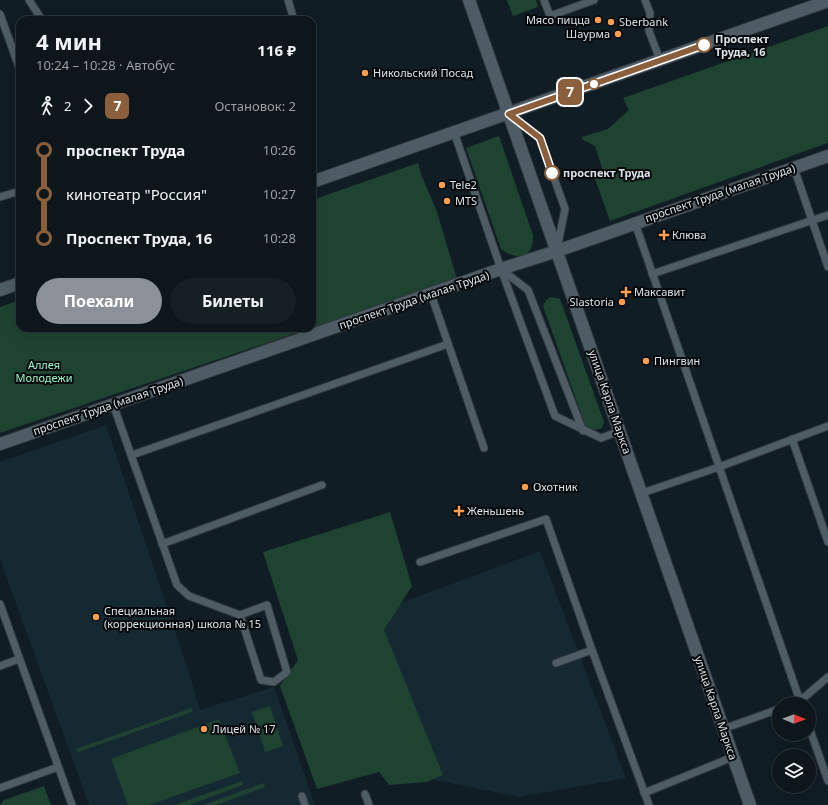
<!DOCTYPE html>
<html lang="ru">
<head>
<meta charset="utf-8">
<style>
  :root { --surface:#0c161b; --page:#151f24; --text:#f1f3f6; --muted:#9a9fa3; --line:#2c353a; --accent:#8c9099 }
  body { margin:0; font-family:"Noto Sans",sans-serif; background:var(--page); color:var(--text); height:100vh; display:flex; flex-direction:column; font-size:15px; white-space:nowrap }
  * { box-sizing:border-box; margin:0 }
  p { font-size:13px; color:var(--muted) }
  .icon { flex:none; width:22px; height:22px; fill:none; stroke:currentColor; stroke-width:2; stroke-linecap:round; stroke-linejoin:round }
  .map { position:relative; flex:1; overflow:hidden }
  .side { position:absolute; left:16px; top:16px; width:300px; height:316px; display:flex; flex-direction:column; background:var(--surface); border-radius:12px; box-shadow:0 4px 16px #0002,0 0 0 1px var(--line) }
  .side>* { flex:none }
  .badge { padding:0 8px; border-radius:6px; font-size:14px; line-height:26px }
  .needle { width:26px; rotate:91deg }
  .controls { position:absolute; left:772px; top:697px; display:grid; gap:8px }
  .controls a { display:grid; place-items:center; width:44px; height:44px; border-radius:50%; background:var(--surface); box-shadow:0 4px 16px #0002,0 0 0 1px var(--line); font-size:20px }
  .map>.badge { position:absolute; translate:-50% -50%; box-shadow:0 0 0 2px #fff }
  .legs { display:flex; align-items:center; gap:6px; height:44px; padding:0 20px; font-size:13px }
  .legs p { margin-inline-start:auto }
  .headline { display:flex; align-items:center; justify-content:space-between; height:68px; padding:0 20px }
  h1 { font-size:22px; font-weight:700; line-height:30px }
  .primary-button { display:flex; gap:8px; margin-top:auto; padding:8px 20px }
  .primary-button a { flex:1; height:46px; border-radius:24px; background:var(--accent); color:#fff; font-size:16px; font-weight:700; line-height:46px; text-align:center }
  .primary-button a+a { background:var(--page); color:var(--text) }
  ul { padding:0 20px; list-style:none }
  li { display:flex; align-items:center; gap:14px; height:44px; font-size:15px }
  li i { display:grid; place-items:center; width:6px; height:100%; margin:0 5px; background:currentColor }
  li i::after { content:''; width:10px; height:10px; margin:-5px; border:3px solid; border-radius:50%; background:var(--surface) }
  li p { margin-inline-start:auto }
  li:first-child i { background:linear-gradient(#0000 50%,currentColor 0) }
  li:last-child i { background:linear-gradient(currentColor 50%,#0000 0) }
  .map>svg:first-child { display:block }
  .built { fill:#152933 }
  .green { fill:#1f4331 }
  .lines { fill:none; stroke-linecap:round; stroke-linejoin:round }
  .lane-casing { stroke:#31373d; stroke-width:9 }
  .street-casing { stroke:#31373d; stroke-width:14 }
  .secondary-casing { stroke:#31373d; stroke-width:14 }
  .lane { stroke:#4e5d65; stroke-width:7 }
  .street { stroke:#4e5d65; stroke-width:12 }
  .secondary { stroke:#4e5d65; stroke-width:12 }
  .line-1-casing { stroke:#fff; stroke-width:9 }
  .line-1 { stroke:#8b5e3c; stroke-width:6 }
  .poi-dot { fill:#fb9e51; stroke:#030709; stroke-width:1.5 }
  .stop-1-dot { fill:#fff; stroke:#8b5e3c; stroke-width:2 }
  .labels { text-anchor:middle; stroke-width:4; stroke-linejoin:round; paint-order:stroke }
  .poi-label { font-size:11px; fill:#dae3e7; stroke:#030709; text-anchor:start }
  .stop-label { font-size:11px; font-weight:bold; fill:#dae3e7; stroke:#030709; text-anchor:start }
  .street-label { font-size:11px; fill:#dae3e7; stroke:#030709 }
  .park-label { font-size:11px; fill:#9af8c9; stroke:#030709 }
</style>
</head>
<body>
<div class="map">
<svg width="828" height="805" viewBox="0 0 828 805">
  <rect width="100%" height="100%" fill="#101d24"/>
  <g class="built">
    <polygon points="106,425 190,676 200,710 274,687 315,805 89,805 0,559 0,462"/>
    <polygon points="540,551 626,778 519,797 435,780 377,624 395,605"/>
  </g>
  <g class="green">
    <polygon points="507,0 536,0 538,7 513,16"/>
    <polygon points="828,26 828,143 610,221 594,176 603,171 595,146 583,140 582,137 608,129 629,110 623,98"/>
    <path d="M499 136 533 235C533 239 533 244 531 248 525 261 510 256 501 249L466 148Z"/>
    <polygon points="418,163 421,174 437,212 457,279 312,328 312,200"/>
    <polygon points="551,297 560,299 604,422 602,428 595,430 586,427 543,306 546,300"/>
    <polygon points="20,300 20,328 311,328 0,433 0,307"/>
    <polygon points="390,512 412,586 384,630 443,775 427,782 389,785 379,772 317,789 280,686 298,660 263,552"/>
    <polygon points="270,706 283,746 265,752 252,712"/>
    <polygon points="192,708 192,712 78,752 76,749"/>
    <polygon points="219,719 240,773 149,805 128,805 111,759"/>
    <polygon points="242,781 243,785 189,805 175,805"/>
    <polygon points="264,783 265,787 216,805 203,805"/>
    <polygon points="44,786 51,805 0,805 4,800"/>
  </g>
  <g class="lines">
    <defs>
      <g id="lane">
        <polyline points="29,0 42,20"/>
        <polyline points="288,0 294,20"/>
        <polyline points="544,0 550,16 594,0"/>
        <polyline points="645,0 650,13 649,31 660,60"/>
        <polyline points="0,14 20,70"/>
        <polyline points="510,115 540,138 565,209 557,249"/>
        <polyline points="454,132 501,269 555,416 601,438 620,431"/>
        <polyline points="794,168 828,267"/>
        <polyline points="0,197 20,191"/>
        <polyline points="635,223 800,701 828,677"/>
        <polyline points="501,269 528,290 583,431"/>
        <polyline points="652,274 828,215"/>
        <polyline points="431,294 484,448"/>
        <polyline points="113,404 177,585 189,596 240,615 267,605 287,672 274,682 261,680 240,615"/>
        <polyline points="792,439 828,542"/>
        <polyline points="132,455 448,344"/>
        <polyline points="642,493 719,467 828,426"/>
        <polyline points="162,544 322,485"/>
        <polyline points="420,562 546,519 592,650 649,805"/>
        <polyline points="0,604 72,805"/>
        <polyline points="556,663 592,650"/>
        <polyline points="0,666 19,659"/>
        <polyline points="809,727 828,781"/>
        <polyline points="723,729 779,709"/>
        <polyline points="0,788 58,767"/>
        <polyline points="644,793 733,757"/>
        <polyline points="365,794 369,805"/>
        <polyline points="302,796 305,805"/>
      </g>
      <polyline id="street" points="0,444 501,269 557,251 828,156"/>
      <g id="secondary">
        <polyline points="469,0 750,805"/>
        <polyline points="312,182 828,1"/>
        <polyline points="0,290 20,283"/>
      </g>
    </defs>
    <use href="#lane" class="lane-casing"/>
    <use href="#street" class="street-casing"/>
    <use href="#secondary" class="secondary-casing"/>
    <use href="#lane" class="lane"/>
    <use href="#street" class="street"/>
    <use href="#secondary" class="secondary"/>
  </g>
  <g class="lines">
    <defs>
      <polyline id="line-1" points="552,173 540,138 509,114 704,45"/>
    </defs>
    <use href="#line-1" class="line-1-casing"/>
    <use href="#line-1" class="line-1"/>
  </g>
  <g class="poi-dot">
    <circle cx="598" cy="20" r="4"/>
    <circle cx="611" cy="22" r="4"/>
    <circle cx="618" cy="34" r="4"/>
    <circle cx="365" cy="73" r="4"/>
    <circle cx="442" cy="185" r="4"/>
    <circle cx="447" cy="201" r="4"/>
    <path d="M662 229h4v4h4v4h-4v4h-4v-4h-4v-4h4z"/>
    <path d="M624 286h4v4h4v4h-4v4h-4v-4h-4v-4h4z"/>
    <circle cx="622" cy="302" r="4"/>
    <circle cx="646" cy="361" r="4"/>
    <circle cx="525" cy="487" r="4"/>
    <path d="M457 505h4v4h4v4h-4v4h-4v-4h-4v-4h4z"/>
    <circle cx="96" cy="617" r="4"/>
    <circle cx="204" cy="729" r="4"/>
  </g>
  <g class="stop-1-dot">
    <circle cx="704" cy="45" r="7"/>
    <circle cx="594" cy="84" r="5"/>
    <circle cx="552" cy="173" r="7"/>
  </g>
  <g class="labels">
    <g class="poi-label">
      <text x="590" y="24" text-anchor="end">Мясо пицца</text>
      <text x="619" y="26">Sberbank</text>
      <text x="610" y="38" text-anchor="end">Шаурма</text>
      <text x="373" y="77">Никольский Посад</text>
      <text x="450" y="189">Tele2</text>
      <text x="455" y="205">MTS</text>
      <text x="672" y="239">Клюва</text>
      <text x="634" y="296">Максавит</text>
      <text x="614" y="306" text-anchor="end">Slastoria</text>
      <text x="654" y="365">Пингвин</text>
      <text x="533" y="491">Охотник</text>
      <text x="467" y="515">Женьшень</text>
      <text x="104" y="615">Специальная<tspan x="104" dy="13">(коррекционная) школа № 15</tspan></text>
      <text x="212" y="733">Лицей № 17</text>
    </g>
    <g class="stop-label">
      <text x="715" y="43">Проспект<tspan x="715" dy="13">Труда, 16</tspan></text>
      <text x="563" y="177">проспект Труда</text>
    </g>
    <g class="street-label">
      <text transform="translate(720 193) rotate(-19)" y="4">проспект Труда (малая Труда)</text>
      <text transform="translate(414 300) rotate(-19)" y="4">проспект Труда (малая Труда)</text>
      <text transform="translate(610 402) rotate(71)" y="4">улица Карла Маркса</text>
      <text transform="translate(108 406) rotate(-19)" y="4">проспект Труда (малая Труда)</text>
      <text transform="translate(716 708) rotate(71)" y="4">улица Карла Маркса</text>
    </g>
    <g class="park-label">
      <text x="44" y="369">Аллея<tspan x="44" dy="13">Молодежи</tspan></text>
    </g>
  </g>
</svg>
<div class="controls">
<a><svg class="needle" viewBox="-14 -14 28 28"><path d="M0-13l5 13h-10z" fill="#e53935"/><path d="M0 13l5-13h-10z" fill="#9a9fa3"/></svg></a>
<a><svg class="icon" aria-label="layers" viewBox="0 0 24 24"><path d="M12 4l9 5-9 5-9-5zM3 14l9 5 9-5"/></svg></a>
</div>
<b class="badge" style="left:570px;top:92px;background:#8b5e3c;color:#fff">7</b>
<section class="side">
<div class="headline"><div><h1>4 мин</h1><p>10:24 – 10:28 · Автобус</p></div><b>116 ₽</b></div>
<div class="legs"><svg class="icon" aria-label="walk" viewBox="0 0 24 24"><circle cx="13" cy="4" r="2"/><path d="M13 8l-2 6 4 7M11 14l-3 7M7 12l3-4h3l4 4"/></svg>2<svg class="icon" aria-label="forward" viewBox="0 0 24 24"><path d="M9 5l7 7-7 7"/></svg><b class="badge" style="background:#8b5e3c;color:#fff">7</b><p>Остановок: 2</p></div>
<ul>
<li><i style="color:#8b5e3c"></i><b>проспект Труда</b><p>10:26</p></li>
<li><i style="color:#8b5e3c"></i><span>кинотеатр &quot;Россия&quot;</span><p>10:27</p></li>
<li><i style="color:#8b5e3c"></i><b>Проспект Труда, 16</b><p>10:28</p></li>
</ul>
<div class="primary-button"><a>Поехали</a><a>Билеты</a></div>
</section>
</div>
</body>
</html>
